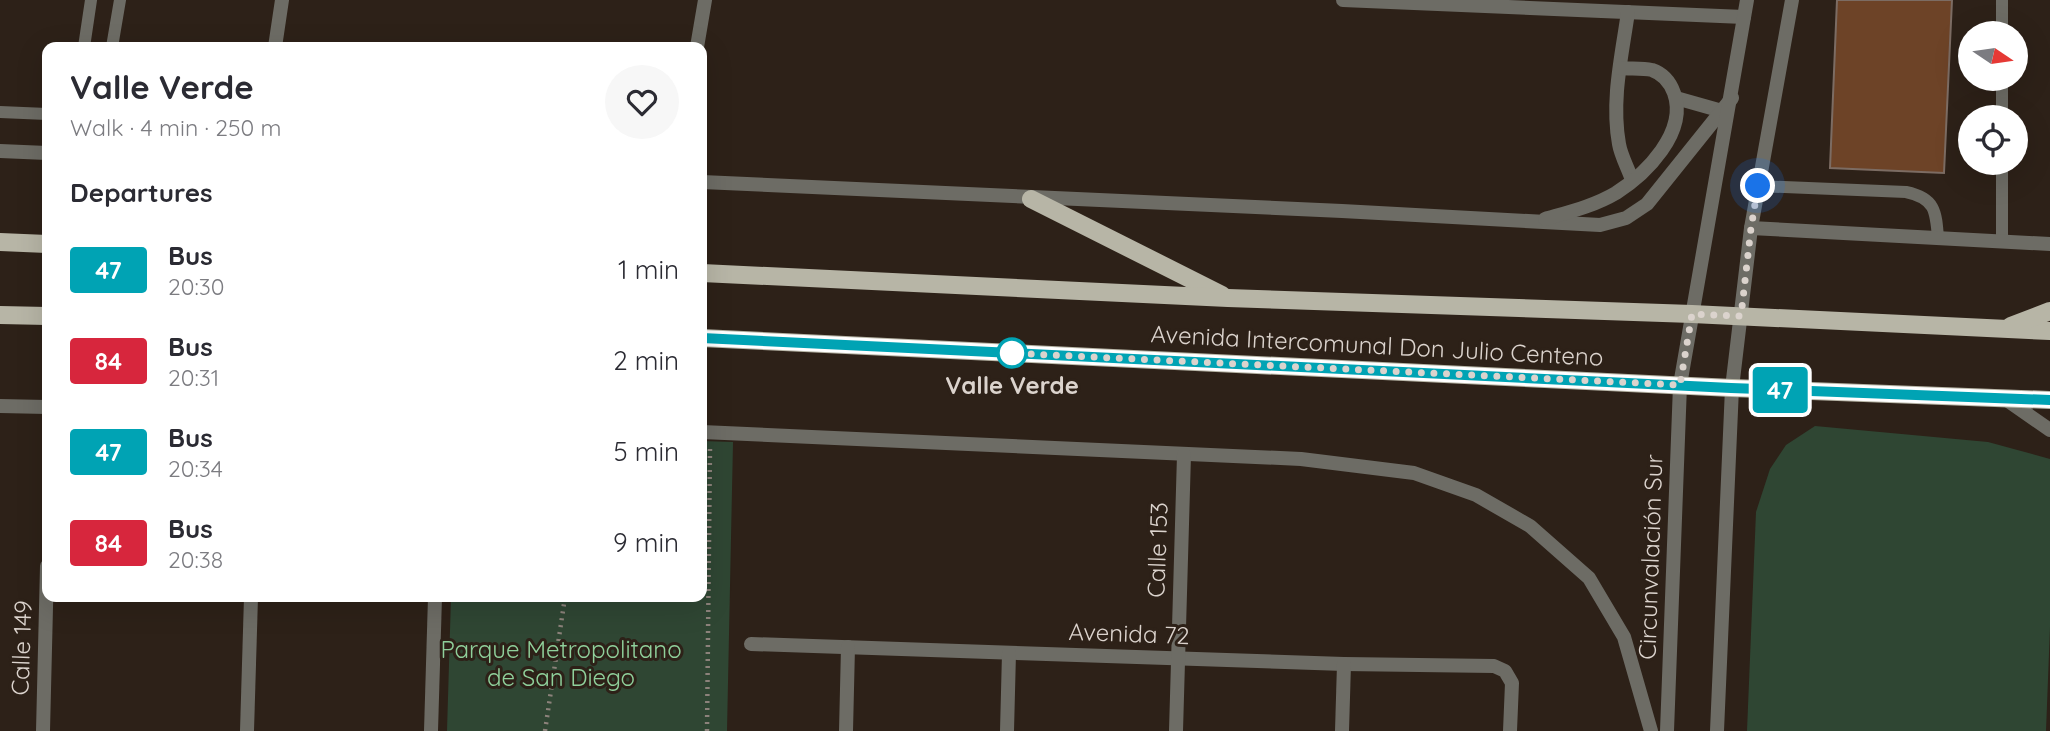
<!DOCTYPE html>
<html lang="en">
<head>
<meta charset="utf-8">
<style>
  :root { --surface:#fff; --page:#f7f7f7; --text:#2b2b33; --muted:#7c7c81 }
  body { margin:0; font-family:Quicksand,sans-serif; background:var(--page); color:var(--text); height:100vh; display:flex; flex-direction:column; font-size:26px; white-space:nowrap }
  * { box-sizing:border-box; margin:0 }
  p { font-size:23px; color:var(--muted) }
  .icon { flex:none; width:38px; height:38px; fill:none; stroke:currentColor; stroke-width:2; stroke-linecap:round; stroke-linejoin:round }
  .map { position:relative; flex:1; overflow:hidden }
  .details { position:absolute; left:42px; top:42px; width:665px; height:560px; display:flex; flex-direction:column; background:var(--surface); border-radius:14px; box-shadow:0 7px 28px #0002 }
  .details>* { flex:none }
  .badge { padding:0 14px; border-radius:5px; font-size:24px; line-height:46px }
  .needle { width:46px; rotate:103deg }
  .tools { position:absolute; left:1958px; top:21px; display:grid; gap:14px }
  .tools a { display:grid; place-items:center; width:70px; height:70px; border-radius:50%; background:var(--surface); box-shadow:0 7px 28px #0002; font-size:35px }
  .you { position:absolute; width:35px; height:35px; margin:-18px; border:5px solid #fff; border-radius:50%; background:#1a73e8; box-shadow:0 0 0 10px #1a73e833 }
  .map>.badge { position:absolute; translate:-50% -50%; box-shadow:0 0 0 4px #fff }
  h2 { padding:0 28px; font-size:26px; line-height:63px }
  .round { display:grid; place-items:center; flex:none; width:74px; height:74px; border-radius:37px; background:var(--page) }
  .head { display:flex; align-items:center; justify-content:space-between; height:119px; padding:0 28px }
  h1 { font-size:33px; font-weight:800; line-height:52px }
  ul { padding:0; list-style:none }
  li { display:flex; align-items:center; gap:21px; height:91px; padding:0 28px }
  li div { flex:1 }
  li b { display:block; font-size:26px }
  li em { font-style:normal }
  li .badge { min-width:77px; font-weight:700; text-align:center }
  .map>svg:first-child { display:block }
  .green { fill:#2f4633 }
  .building { fill:#6d4327; stroke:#7c6c63; stroke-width:2 }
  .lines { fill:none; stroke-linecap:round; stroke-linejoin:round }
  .path { stroke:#8c827b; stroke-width:4.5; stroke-dasharray:2 5; stroke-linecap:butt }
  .service { stroke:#6d6c65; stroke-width:12 }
  .minor { stroke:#6d6c65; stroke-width:14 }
  .primary { stroke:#b7b5a6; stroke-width:18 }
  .line-casing { stroke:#fff; stroke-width:16 }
  .line { stroke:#00a3b4; stroke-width:10 }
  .walk { stroke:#dbd3cd; stroke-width:7; stroke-dasharray:0 12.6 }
  .stop-dot { fill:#fff; stroke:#00a3b4; stroke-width:3.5 }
  .labels { text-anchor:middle; stroke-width:6; stroke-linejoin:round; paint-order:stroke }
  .street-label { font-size:24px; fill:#dbd3cd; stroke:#2d2118 }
  .stop-label { font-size:24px; font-weight:bold; fill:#dbd3cd; stroke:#2d2118 }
  .park-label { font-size:24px; fill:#8fd09b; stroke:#2d2118 }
</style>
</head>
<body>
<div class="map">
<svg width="2050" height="731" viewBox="0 0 2050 731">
  <rect width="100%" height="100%" fill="#2d2118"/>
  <g class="green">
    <polygon points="1815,426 1988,442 2050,459 2050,627 2046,731 1747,731 1756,512 1770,469 1786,445"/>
    <polygon points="702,441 733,442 727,731 447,731 451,597 702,597"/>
  </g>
  <polygon class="building" points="1837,0 1952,0 1944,173 1830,168"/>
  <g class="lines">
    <g class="path">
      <polyline points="545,731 565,597"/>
      <polyline points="707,731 710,448"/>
    </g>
    <g class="service">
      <polyline points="2002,0 2002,33"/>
      <polyline points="84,47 91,0"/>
      <polyline points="112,47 120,0"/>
      <polyline points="2002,79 2002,117"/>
      <polyline points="0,112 47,114"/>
      <path d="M1758 186 1906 192C1935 198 1936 211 1938 238"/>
      <polyline points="2002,241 2002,163"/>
    </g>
    <g class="minor">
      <polyline points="1343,0 1744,17"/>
      <path d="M1628 12C1622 55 1611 100 1619 144 1621 156 1628 168 1632 180"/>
      <polyline points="275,47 282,0"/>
      <polyline points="697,47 705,0"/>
      <polyline points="1676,98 1722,111"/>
      <polyline points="0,151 47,153"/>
      <polyline points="702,182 1342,211 1600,225 1626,218 1647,204 1732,98"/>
      <path d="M1545 219C1569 212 1594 206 1616 193 1646 174 1688 132 1674 93 1670 82 1664 74 1652 70 1642 68 1630 69 1620 68"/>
      <polyline points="1751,228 2050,244"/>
      <polyline points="2004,398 2050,430"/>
      <polyline points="0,406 47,407"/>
      <polyline points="702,432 1301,459 1414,473 1476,495 1530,526 1589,578 1624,637 1651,731"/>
      <polyline points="751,644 1344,664 1494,666 1505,671 1512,683 1510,731"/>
      <polyline points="43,731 47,566"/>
      <polyline points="247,731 251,597"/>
      <polyline points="431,731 435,597"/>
      <polyline points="846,731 848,647"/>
      <polyline points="1007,731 1009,653"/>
      <polyline points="1176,731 1184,455"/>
      <polyline points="1342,731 1344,664"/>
      <polyline points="1667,731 1680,385 1747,0"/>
      <polyline points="1717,731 1732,388 1751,228 1792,0"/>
    </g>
    <g class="primary">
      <polyline points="1031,199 1222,295"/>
      <polyline points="0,242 47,244"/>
      <polyline points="702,273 1228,298 1692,314 2050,331"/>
      <polyline points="0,315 47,316"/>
      <polyline points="2011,326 2050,311"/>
      <polyline points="702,338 1732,388 2050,400"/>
    </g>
  </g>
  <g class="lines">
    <defs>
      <polyline id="line" points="702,338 1731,388 2050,400"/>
    </defs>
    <use href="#line" class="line-casing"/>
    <use href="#line" class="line"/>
    <polyline class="walk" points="1012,353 1009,353 1680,385 1692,314 1741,316 1751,228 1758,186"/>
  </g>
  <circle class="stop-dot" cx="1012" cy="353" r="14"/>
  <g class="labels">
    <g class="street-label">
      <text transform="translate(1377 346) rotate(3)" y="8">Avenida Intercomunal Don Julio Centeno</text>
      <text transform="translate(1158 550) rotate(-88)" y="8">Calle 153</text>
      <text transform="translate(1651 557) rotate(-88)" y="8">Circunvalación Sur</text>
      <text transform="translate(1129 634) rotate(2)" y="8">Avenida 72</text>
      <text transform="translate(22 648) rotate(-88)" y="8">Calle 149</text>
    </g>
    <g class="stop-label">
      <text x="1012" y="394">Valle Verde</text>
    </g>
    <g class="park-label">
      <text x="561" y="658">Parque Metropolitano<tspan x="561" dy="28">de San Diego</tspan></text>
    </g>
  </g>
</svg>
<div class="tools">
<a><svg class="needle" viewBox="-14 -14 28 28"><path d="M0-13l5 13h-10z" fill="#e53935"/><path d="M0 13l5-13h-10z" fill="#7c7c81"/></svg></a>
<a><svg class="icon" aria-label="locate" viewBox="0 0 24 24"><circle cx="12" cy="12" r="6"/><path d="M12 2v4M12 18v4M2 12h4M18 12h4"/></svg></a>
</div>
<div class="you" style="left:1758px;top:186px"></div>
<b class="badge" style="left:1780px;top:390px;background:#00a3b4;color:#fff">47</b>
<section class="details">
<div class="head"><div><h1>Valle Verde</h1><p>Walk · 4 min · 250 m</p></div><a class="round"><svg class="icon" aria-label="heart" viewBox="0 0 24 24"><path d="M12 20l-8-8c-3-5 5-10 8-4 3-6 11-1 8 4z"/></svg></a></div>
<h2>Departures</h2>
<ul>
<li><span class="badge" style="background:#00a3b4;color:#fff">47</span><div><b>Bus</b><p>20:30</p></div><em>1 min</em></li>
<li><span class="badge" style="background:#d7263d;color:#fff">84</span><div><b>Bus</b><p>20:31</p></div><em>2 min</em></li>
<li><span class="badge" style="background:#00a3b4;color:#fff">47</span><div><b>Bus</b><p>20:34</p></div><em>5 min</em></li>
<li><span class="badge" style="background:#d7263d;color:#fff">84</span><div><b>Bus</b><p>20:38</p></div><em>9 min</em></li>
</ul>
</section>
</div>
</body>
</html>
